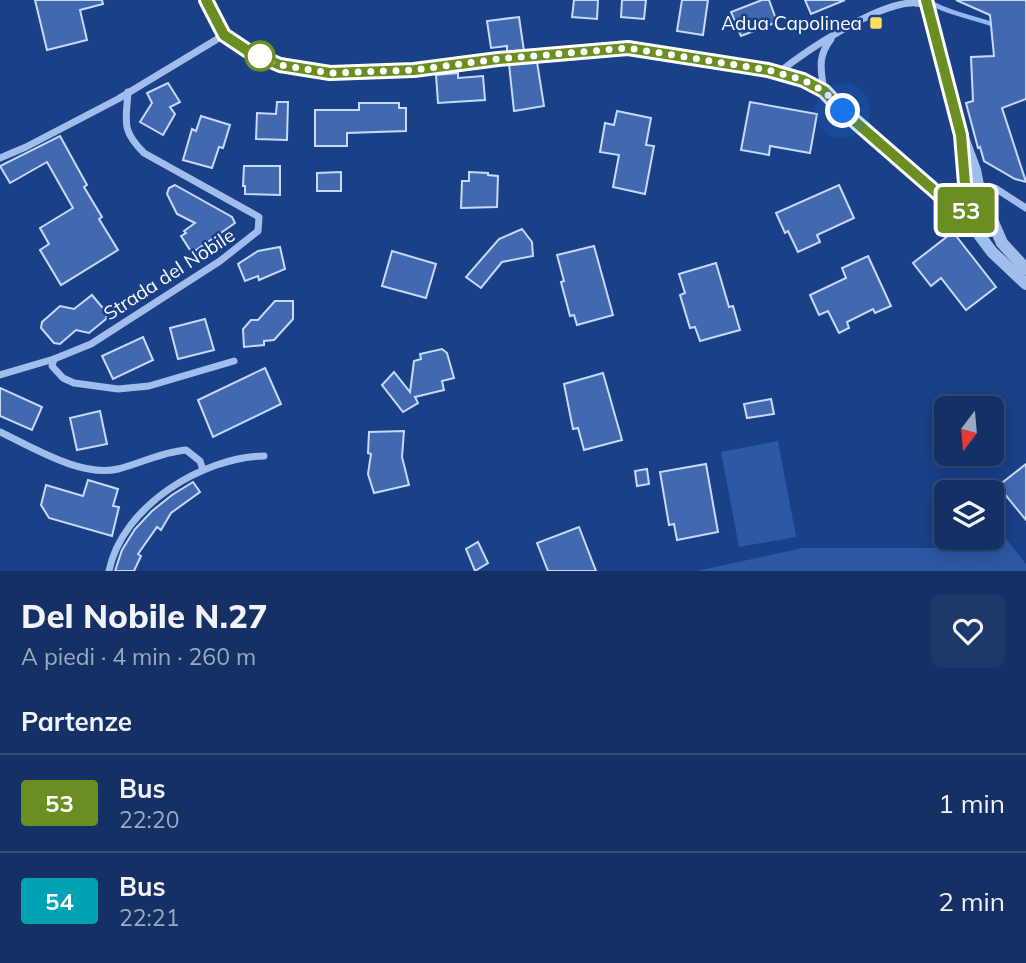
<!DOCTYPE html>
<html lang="it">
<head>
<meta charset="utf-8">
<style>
  :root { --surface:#143065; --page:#1d386b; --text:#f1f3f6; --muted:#9da9bf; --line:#334b79 }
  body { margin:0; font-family:Mulish,sans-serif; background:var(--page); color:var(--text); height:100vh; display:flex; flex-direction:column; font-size:26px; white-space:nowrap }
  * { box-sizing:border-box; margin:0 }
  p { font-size:23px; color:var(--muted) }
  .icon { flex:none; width:38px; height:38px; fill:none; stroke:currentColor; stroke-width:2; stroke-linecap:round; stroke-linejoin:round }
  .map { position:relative; height:571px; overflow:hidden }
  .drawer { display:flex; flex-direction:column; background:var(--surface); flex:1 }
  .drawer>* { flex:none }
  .badge { padding:0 14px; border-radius:5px; font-size:24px; line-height:46px }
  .needle { width:46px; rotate:196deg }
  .buttons { position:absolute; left:934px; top:396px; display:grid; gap:14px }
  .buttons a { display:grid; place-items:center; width:70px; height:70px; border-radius:10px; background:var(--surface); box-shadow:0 4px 18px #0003,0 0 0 2px var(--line); font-size:35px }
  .you { position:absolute; width:35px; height:35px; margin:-18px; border:5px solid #fff; border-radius:50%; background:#1a73e8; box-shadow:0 0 0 10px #1a73e833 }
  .map>.badge { position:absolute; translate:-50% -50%; box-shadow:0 0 0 4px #fff }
  h2 { padding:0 21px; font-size:26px; line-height:63px }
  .round { display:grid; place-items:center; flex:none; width:74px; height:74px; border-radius:10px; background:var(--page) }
  .head { display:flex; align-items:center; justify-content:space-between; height:119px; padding:0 21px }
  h1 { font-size:33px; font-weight:800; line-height:52px }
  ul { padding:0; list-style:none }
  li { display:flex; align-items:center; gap:21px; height:98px; padding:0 21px; border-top:2px solid var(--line) }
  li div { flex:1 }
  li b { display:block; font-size:26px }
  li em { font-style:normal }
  li .badge { min-width:77px; font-weight:700; text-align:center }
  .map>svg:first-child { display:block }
  .green { fill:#2d58a5 }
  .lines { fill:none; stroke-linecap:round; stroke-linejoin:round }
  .stream { stroke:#94b6ef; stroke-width:4.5 }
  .building { fill:#4269b0; stroke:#c7d9f9; stroke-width:2 }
  .minor { stroke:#a1bdec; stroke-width:7 }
  .tertiary { stroke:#a1bdec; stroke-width:12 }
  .line-casing { stroke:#fff; stroke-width:16 }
  .line { stroke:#6b8e23; stroke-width:10 }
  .walk { stroke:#fff; stroke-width:7; stroke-dasharray:0 12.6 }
  .poi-dot { fill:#ffde5d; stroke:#1a4087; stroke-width:2.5 }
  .stop-dot { fill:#fff; stroke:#6b8e23; stroke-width:3.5 }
  .labels { text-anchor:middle; stroke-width:5; stroke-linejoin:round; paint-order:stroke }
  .poi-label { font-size:19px; fill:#fff; stroke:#1a4087; text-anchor:end }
  .street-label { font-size:19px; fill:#fff; stroke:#1a4087 }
</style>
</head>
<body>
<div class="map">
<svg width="1026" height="571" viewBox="0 0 1026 571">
  <rect width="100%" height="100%" fill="#1a4087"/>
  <g class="green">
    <polygon points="778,441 796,537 739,547 721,452"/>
    <polygon points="999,530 1026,564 1026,571 696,571 803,548 975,548 992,537"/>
  </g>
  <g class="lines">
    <path class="stream" d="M930 2C949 14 973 17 994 25"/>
  </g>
  <g class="building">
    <polygon points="35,0 102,0 103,4 80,10 87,40 47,50"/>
    <polygon points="574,0 598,0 597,19 572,17"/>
    <polygon points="622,0 646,0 644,19 621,17"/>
    <polygon points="682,0 708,0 703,35 677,31"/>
    <polygon points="762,0 769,0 777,22 741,36 731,12"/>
    <polygon points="805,0 845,0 811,14"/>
    <polygon points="956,0 1026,0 1026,99 1002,108 1026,182 1015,179 984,161 980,147 978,148 966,103 973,101 971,57 994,56 990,15"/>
    <polygon points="519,17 524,51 507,52 507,46 491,48 487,21"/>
    <polygon points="537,62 544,106 514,111 509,64"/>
    <polygon points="458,73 458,78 483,76 485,100 438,103 436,75"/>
    <polygon points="168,83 180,102 170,107 175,114 163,135 140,122 152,103 147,93"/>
    <polygon points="277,102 288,102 287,140 256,139 257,113 276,114"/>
    <polygon points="750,102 817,114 810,153 770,146 769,155 741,150"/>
    <polygon points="359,103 399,103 399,108 406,108 406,131 347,133 347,146 315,146 315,110 359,110"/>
    <polygon points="617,111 651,118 646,145 654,146 645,194 613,187 619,155 600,152 605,123 614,125"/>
    <polygon points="201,116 230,125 223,148 219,147 212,168 183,160 192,129 196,131"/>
    <polygon points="60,136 87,185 84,187 102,217 99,219 118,250 61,285 40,250 49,244 40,228 73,208 47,162 10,183 0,166"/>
    <polygon points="244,166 280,166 280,195 245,194 245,186 243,186"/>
    <polygon points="341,172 341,191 317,191 317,173"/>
    <polygon points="469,172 488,173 488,175 498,176 497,207 461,208 462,181 469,181"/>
    <polygon points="175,185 232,217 235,223 192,253 181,236 186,233 184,231 195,223 177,214 167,194 169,188"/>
    <polygon points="839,185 854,218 817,235 820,242 798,252 788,231 785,233 776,213"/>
    <polygon points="522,229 532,242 533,256 502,262 481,288 466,277 499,239"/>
    <polygon points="953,232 996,287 966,310 941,278 931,286 913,263"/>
    <polygon points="594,246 613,315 577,325 574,315 570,316 561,282 564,281 557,255"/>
    <polygon points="280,247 285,269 259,280 258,276 245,281 238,264 258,251"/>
    <polygon points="392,251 436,264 426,298 382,286"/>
    <polygon points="868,256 891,306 875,313 873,309 847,322 849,328 839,333 828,311 819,315 810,295 846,278 842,268"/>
    <polygon points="716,263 729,307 733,306 740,330 700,341 695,327 690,328 680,295 685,293 679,274"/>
    <polygon points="92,295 107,313 106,319 89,333 76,330 60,344 54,343 41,328 42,322 60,306 74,309"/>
    <polygon points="275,301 293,301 293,319 274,340 264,341 264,345 244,347 243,329 251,320 258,320"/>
    <polygon points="205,319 214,350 178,359 170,328"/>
    <polygon points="143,337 153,360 113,379 102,356"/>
    <polygon points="442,349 447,353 454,378 442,381 444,390 415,397 418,403 403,412 382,385 394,372 410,392 414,361 421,359 420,354"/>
    <polygon points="265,368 281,404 213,437 198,400"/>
    <polygon points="603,373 622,440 584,450 578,428 573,429 564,384"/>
    <polygon points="0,388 42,407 32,430 0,416"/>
    <polygon points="771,399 774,414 747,418 744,404"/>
    <polygon points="100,411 107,444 77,450 70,418"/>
    <polygon points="404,431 402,457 409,485 374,493 368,474 371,454 368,453 369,432"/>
    <polygon points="706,464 718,532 677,540 674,524 669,525 660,472"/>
    <polygon points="1026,464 1026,520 998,486"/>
    <polygon points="647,469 649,484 637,486 635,471"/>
    <polygon points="88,480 118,489 113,506 119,507 112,536 49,518 41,505 46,485 83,496"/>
    <polygon points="193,482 200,492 171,513 161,530 157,527 138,554 141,556 134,571 115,571 122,550 135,529 152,511 172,495"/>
    <polygon points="579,527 596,571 548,571 537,543"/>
    <polygon points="478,542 488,563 475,571 466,549"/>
  </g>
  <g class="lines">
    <g class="minor">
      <polyline points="207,0 224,35 248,51 280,65 330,73 414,70 498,59 628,48 778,73 803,80 824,91 843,111 957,213 968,220 993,224"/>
      <path d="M778 73C807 50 873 6 910 3 915 2 922 4 927 5"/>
      <path d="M824 91C821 70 817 57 831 39"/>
      <polyline points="0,158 26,147 118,99 224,35"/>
      <polyline points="979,190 995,188 1026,208"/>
      <polyline points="54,359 52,366 63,378 74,383 118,389 149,386 234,361"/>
      <path d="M0 375 54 359 91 344 220 261 258 231 259 217 144 153C121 130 126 122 128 92"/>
      <path d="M0 432C32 447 82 478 118 469 141 463 162 452 186 450L200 461 203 470"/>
      <path d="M109 571C122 506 203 457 264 456"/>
    </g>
    <g class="tertiary">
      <polyline points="926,0 962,135 975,170 979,190 1002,243 1026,269"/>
      <polyline points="963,150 968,220 992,252 1026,284"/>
    </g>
  </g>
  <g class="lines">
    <defs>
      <polyline id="line" points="206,0 224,35 248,51 280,65 330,73 414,70 498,59 628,48 768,70 803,80 824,91 843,111 968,220 961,135 926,0"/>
    </defs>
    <use href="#line" class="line-casing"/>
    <use href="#line" class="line"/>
    <polyline class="walk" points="260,56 280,65 330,73 414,70 498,59 628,48 768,70 803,80 824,91 843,111"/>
  </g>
  <rect class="poi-dot" x="869" y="16" width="14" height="14" rx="3.5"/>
  <circle class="stop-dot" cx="260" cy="56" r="14"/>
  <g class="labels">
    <g class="poi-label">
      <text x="862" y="30">Adua Capolinea</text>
    </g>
    <g class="street-label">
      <text transform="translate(169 274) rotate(-33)" y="7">Strada del Nobile</text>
    </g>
  </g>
</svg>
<div class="buttons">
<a><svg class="needle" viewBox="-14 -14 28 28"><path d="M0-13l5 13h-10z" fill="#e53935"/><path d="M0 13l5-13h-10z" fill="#9da9bf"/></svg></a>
<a><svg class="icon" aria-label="layers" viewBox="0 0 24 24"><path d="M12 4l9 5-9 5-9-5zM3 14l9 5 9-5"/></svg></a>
</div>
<div class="you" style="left:843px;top:111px"></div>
<b class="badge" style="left:966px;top:210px;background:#6b8e23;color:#fff">53</b>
</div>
<section class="drawer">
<div class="head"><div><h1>Del Nobile N.27</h1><p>A piedi · 4 min · 260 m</p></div><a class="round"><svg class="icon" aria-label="heart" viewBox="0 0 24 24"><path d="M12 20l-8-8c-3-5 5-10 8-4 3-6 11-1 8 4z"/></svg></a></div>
<h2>Partenze</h2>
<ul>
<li><span class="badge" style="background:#6b8e23;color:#fff">53</span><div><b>Bus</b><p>22:20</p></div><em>1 min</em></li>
<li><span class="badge" style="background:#00a3b4;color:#fff">54</span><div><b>Bus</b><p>22:21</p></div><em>2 min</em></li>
</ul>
</section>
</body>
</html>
